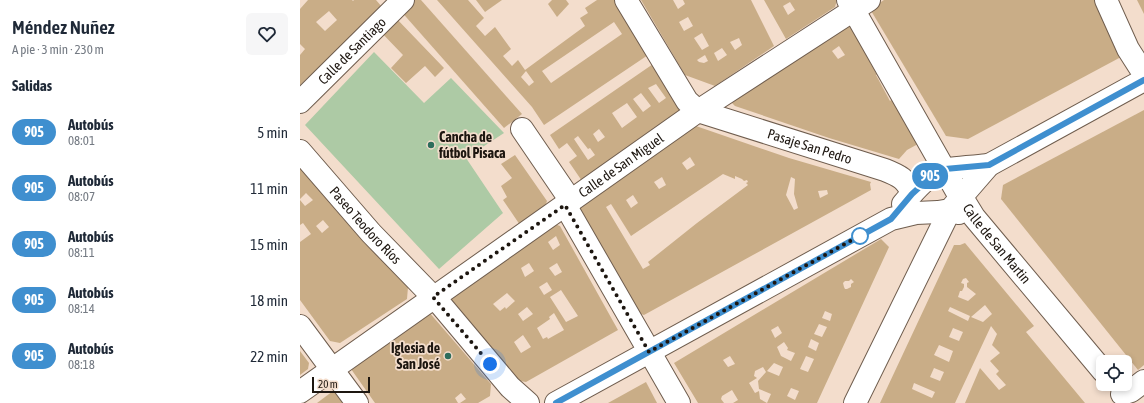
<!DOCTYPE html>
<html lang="es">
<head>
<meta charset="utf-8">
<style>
  :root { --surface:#fff; --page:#f6f6f7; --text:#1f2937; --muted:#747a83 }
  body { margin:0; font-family:"Asap Condensed",sans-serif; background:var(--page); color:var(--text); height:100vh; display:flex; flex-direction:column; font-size:15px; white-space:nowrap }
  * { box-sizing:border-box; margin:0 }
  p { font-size:13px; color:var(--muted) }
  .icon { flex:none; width:22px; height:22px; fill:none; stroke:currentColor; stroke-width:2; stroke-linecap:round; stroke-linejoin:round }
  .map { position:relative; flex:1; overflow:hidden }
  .side { display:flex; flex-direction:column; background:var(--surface); width:300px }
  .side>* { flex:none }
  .badge { padding:0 8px; border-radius:13px; font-size:14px; line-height:26px }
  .controls { position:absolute; left:796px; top:355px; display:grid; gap:8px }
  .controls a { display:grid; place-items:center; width:36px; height:36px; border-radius:6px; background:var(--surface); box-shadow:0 2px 6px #0003; font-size:20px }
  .scale { position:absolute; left:12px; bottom:10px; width:58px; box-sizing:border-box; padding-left:4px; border:2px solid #1d1610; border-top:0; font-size:11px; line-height:14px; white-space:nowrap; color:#1d1610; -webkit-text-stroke:3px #f3ddcc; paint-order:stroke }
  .you { position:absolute; width:20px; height:20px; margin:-10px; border:3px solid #fff; border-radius:50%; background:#1a73e8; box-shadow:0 0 0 6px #1a73e833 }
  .map>.badge { position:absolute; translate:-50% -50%; box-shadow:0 0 0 2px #fff }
  h2 { padding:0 12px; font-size:15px; line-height:36px }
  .round { display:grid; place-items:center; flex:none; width:42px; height:42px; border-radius:6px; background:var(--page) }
  .head { display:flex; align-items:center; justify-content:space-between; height:68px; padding:0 12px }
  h1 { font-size:19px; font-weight:600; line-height:30px }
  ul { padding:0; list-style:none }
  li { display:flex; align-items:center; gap:12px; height:56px; padding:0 12px }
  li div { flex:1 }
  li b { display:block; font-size:15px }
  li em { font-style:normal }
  li .badge { min-width:44px; font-weight:700; text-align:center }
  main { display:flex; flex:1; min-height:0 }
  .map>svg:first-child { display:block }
  .green { fill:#adcaa5 }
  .building { fill:#c9ad87; fill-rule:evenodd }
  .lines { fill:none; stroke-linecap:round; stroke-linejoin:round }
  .minor-casing { stroke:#6f5d4e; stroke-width:24 }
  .minor { stroke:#fff; stroke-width:22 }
  .line-casing { stroke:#fff; stroke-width:9 }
  .line { stroke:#3f8fcf; stroke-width:6 }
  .walk { stroke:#1d1610; stroke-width:4; stroke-dasharray:0 7.2 }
  .poi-dot { fill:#2d6d5c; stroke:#f3ddcc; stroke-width:1.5 }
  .stop-dot { fill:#fff; stroke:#3f8fcf; stroke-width:2 }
  .labels { text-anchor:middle; stroke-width:3.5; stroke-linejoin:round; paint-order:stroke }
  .street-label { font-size:14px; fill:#1d1610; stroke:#f3ddcc }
  .poi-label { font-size:14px; font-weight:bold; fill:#1d1610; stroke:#f3ddcc; text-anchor:start }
</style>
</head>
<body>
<main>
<section class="side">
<div class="head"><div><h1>Méndez Nuñez</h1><p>A pie · 3 min · 230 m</p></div><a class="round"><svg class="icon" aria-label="heart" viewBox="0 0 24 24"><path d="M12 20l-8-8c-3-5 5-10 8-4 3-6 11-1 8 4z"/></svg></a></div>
<h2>Salidas</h2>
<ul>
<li><span class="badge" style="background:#3f8fcf;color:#fff">905</span><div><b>Autobús</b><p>08:01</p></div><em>5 min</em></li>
<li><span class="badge" style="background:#3f8fcf;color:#fff">905</span><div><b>Autobús</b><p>08:07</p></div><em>11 min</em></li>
<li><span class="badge" style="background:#3f8fcf;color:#fff">905</span><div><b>Autobús</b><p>08:11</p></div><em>15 min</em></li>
<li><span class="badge" style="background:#3f8fcf;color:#fff">905</span><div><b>Autobús</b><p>08:14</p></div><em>18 min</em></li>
<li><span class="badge" style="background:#3f8fcf;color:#fff">905</span><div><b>Autobús</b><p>08:18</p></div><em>22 min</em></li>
</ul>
</section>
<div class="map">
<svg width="844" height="403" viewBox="0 0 844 403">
  <rect width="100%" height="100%" fill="#f3ddcc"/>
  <polygon class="green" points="74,52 124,103 151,78 204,133 166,158 203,213 139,269 5,125"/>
  <g class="building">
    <path d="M8 0H52L53 1 54 0H76L82 7 0 85V55L5 49 0 44V9ZM29 11 37 20 25 31 16 22Z"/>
    <polygon points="108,0 121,0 222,114 204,128 99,9"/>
    <path d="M137 0H168L184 18 176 26 185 36 195 27 211 49 203 56 212 66 218 60 225 70 285 26 280 18 288 13 285 8 297 0H318L351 53 244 125 232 107ZM314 22 322 34 251 83 242 71ZM226 71 234 82 229 86 221 77Z"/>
    <polygon points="176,0 202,0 185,12"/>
    <polygon points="252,0 266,0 269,4 257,17 248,4"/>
    <path d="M341 0H373L378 9 385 4 383 0H451L474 46 415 86 385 75ZM388 17 393 26 384 31 379 22ZM402 33 409 46 402 50 394 38ZM439 38 442 45 435 50 430 42ZM422 48 427 55 418 61 414 53ZM405 55 408 61 404 63 399 62 397 60Z"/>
    <path d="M464 0H537L535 7 486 39ZM490 2 495 10 488 15 483 6Z"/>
    <polygon points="584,0 796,0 821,57 668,139 646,136 570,9"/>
    <polygon points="837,0 844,0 844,14"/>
    <polygon points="93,15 144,68 135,77 125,66 106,83 91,68 103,55 78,29"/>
    <path d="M551 24 566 52 565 53 577 75H576L590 101 593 99 618 144 607 150 599 159 529 138 435 106 432 103V100ZM539 46 545 55 538 59 532 51Z"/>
    <path d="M356 62 385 109 282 181 269 162 277 156 267 143 259 149 250 135ZM356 84 366 98 359 103 348 88ZM341 93 351 106 343 112 333 99ZM327 103 337 117 322 128 312 113ZM299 129 305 137 298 142 293 134ZM278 136 288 149 290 148 295 155 288 160 274 139Z"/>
    <polygon points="844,110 844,365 838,370 701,199 703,185"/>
    <path d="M393 125 489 158 571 182 570 184 571 190 344 315 341 314 279 207ZM390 157 395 165 387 170 382 163ZM423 174 435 179V176L442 179 444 181 447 180 448 182 446 183 448 185 397 223 348 262 350 265 343 269 306 207 311 204 331 236ZM362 177 366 185 359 189 354 182ZM491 177 495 179 494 194 498 208 494 210 486 195ZM527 190 528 194 520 198 518 191ZM333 195 338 203 331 208 326 200Z"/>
    <polygon points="215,155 247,201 244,209 220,225 203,200 207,197 201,186 212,178 201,164"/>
    <path d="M0 162 108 287 107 299 40 343 30 341 0 300V242L11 234 3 223 0 225V200L5 206 13 200 6 193 0 199ZM23 220 29 227 22 233 16 226Z"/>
    <path d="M252 223 260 226 318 330 226 382 220 381 151 301V293ZM256 236 260 245 253 250 248 242ZM229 263 234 271 225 277 221 268ZM257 263 262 272 255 276 249 268ZM247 282 252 290 244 295 239 287ZM261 290 278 316 266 322 250 297ZM207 293 215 301 206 309 205 307 200 311 193 304ZM227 307 233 314 223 321 218 314ZM254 313 264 330 248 339 247 337 243 339 237 328 250 319 249 317ZM223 335 231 347 221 353 214 342Z"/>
    <path d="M581 239 589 247 517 403H433L438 400 432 390 422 396 421 399 424 403H398L374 363ZM551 279 554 282 551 284V287L547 289H545L544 287 543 283 545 281H549ZM525 311 532 314 530 321 522 318ZM519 324 527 327 522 337 514 334ZM478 326 482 333 475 338 471 330ZM511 339 519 343 516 351 508 347ZM484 342 488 348 487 350 495 353 491 361 481 356 477 347ZM430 356 435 364 428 367 423 360ZM506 356 514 359 508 372 500 369ZM474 363 483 367 479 376 467 371ZM463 367 466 372 458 381 459 389 471 394 467 403 460 399 459 391 455 393 449 383 457 378 454 376 455 371ZM491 388 499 391 495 400 487 396Z"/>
    <path d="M665 243 734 326 726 332 785 403H665L680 368 699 390 706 385 696 374 699 371 690 361 700 353 692 345 697 334 691 326 655 403H580L654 245H660ZM666 278 669 282 667 283V287L676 294 668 301 658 297 660 291H662L664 287V284L661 283 663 279ZM685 305 692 314 683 322 671 317ZM650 307 670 316 668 321 648 311ZM653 328 663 332 659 341 649 337ZM639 345 653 351 649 362 634 355ZM634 368 644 372 640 381 630 377ZM614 383 635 392 632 398 612 389Z"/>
    <polygon points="128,311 191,384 190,396 178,403 160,403 166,399 161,393 155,398 158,403 75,403 51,369"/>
    <polygon points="0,351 9,363 8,369 0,375"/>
    <polygon points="346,382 357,403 308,403"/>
    <polygon points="33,391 42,392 50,403 17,403"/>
  </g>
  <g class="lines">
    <defs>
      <g id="minor">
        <path id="s1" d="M326 0 387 101 398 111 585 170C600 176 606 179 612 193"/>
        <path id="s2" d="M548 0 656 190 666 204 674 217 803 371"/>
        <polyline points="806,0 828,49 844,74"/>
        <path id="s3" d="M0 102 103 0"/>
        <polyline points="222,129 271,201"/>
        <path id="s4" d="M0 151 71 233 141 305 210 387 228 403"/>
        <path d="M603 204C612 194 622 181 634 174 644 167 675 167 689 165"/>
        <polyline points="265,205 379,403"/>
        <polyline points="0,326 57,403"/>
        <path id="s5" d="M0 392 398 111 569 0"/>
        <polyline points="822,394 831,391 844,381"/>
        <polyline points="256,403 591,219 616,213 638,212 650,210 689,165 844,80"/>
        <polyline points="555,403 650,210 659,213"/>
      </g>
    </defs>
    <use href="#minor" class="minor-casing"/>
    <use href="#minor" class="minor"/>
  </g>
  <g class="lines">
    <defs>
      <polyline id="line" points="256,403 591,219 612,194 635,173 645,169 689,165 844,80"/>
    </defs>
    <use href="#line" class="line-casing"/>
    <use href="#line" class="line"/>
    <polyline class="walk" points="190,364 133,297 265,205 349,352 563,234 560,236"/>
  </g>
  <g class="poi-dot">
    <circle cx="131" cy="145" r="4"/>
    <circle cx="148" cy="356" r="4"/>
  </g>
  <circle class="stop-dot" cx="560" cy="236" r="8"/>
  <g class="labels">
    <g class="street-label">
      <text dy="5" stroke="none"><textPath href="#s3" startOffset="73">Calle de Santiago</textPath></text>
      <text dy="5" stroke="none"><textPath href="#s1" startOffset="250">Pasaje San Pedro</textPath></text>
      <text dy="5" stroke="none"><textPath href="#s5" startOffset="393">Calle de San Miguel</textPath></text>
      <text dy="5" stroke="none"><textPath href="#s4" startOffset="99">Paseo Teodoro Ríos</textPath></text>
      <text dy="5" stroke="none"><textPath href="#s2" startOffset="286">Calle de San Martin</textPath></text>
    </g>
    <g class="poi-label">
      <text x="139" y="142">Cancha de<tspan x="139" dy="16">fútbol Pisaca</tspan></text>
      <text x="140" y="353" text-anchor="end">Iglesia de<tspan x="140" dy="16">San José</tspan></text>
    </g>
  </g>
</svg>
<div class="controls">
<a><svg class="icon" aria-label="locate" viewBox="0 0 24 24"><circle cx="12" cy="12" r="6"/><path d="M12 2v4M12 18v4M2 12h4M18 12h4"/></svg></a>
</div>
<div class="scale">20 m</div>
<div class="you" style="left:190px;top:364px"></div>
<b class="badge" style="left:630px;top:176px;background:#3f8fcf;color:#fff">905</b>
</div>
</main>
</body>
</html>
